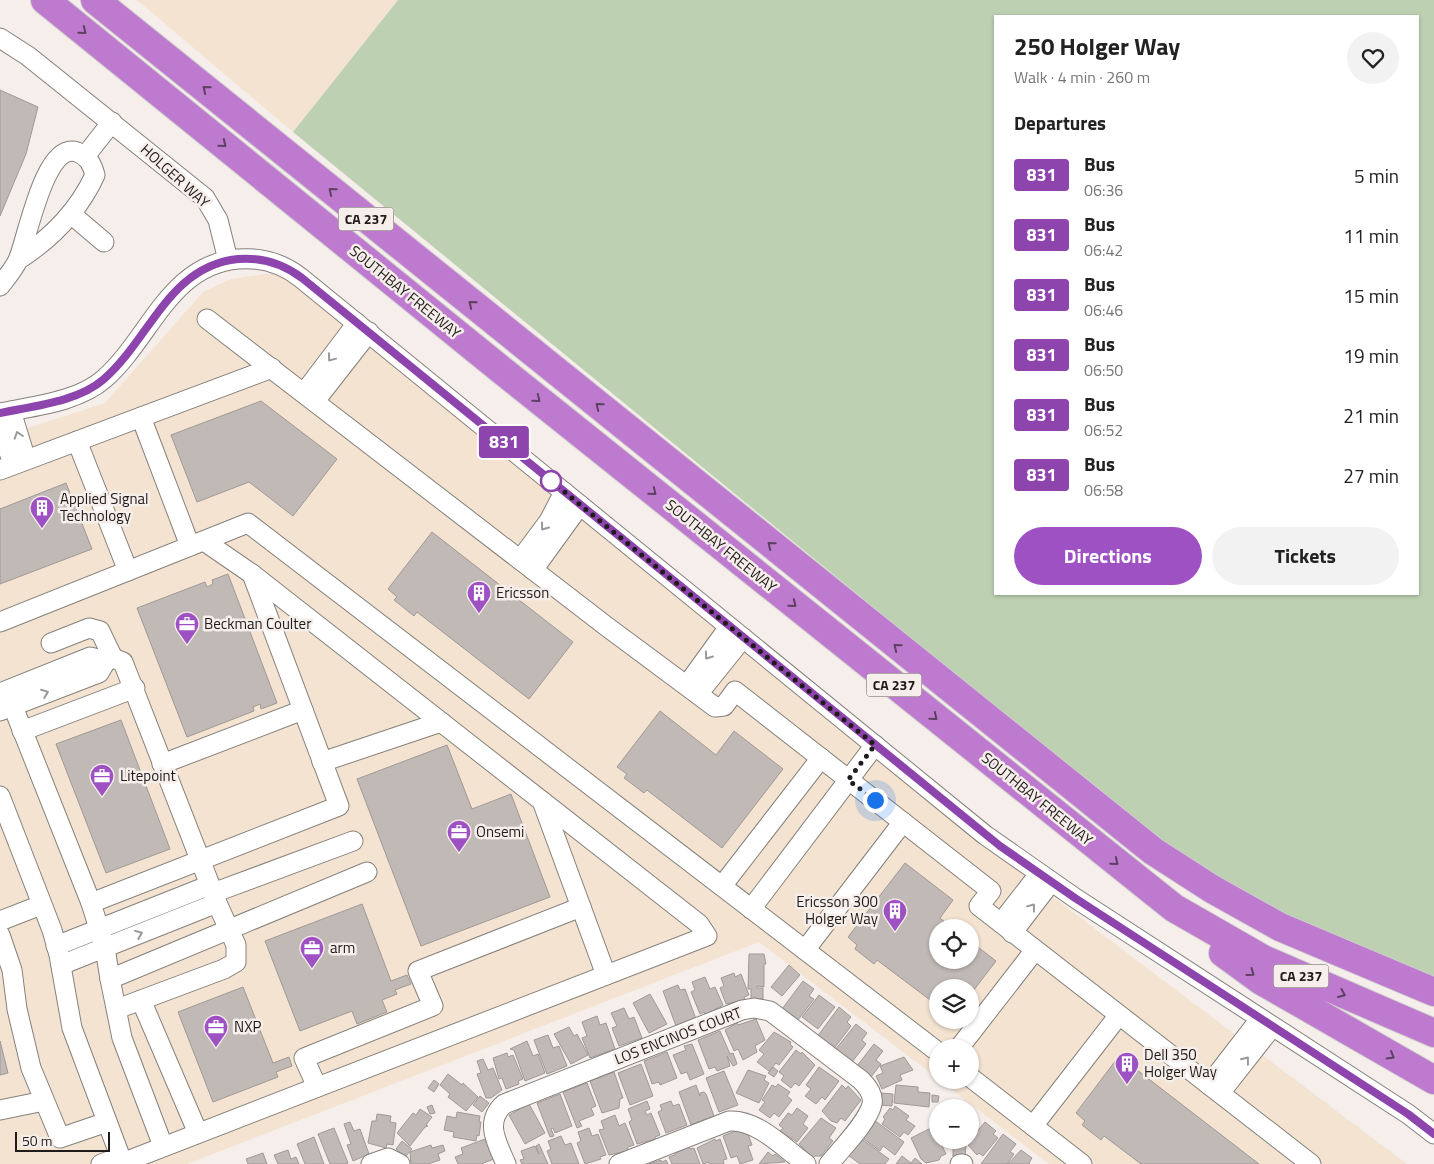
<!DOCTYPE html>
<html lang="en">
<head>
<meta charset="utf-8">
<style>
  :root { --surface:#fff; --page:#f2f2f2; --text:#222; --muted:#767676; --accent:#9e51c3 }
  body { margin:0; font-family:"Titillium Web",sans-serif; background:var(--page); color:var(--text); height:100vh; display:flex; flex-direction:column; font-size:19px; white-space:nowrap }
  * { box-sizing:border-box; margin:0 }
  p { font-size:16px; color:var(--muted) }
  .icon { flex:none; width:28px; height:28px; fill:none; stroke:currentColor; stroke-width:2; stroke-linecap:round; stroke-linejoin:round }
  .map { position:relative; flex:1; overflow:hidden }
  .drawer { position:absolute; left:994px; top:15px; width:425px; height:580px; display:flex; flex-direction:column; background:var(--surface); border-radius:0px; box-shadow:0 1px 4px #0004 }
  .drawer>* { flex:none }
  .badge { padding:0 10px; border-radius:4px; font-size:18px; line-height:32px }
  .fabs { position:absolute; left:929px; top:919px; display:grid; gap:10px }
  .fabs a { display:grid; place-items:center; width:50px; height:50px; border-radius:50%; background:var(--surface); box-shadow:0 1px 4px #0004; font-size:25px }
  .scale { position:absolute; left:15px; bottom:12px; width:95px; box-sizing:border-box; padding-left:5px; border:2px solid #1e1b1a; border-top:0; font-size:14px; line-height:18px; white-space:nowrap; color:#1e1b1a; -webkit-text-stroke:4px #f5eeea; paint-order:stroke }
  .you { position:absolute; width:25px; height:25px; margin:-12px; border:4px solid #fff; border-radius:50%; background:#1a73e8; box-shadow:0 0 0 8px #1a73e833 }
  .map>.badge { position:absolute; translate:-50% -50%; box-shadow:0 0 0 2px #fff }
  h2 { padding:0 20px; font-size:19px; line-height:45px }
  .round { display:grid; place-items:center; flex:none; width:52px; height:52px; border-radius:26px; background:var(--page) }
  .overview { display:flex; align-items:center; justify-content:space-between; height:85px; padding:0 20px }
  h1 { font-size:24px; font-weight:700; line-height:38px }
  .cta { display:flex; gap:10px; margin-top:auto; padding:10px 20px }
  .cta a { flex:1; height:58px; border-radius:30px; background:var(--accent); color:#fff; font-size:20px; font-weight:700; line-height:58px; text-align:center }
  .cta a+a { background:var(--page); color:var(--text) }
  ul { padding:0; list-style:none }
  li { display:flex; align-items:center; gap:15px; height:60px; padding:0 20px }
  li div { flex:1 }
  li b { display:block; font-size:19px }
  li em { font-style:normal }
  li .badge { min-width:55px; font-weight:700; text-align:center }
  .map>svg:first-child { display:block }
  .commercial { fill:#f4e3d1; fill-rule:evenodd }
  .green { fill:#bdd0b2; fill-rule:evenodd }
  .building { fill:#c0b9b6; stroke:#a09996 }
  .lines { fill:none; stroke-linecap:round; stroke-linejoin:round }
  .minor-casing { stroke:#85807b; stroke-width:21 }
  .highway-casing { stroke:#cecdcd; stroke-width:30 }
  .minor { stroke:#fff; stroke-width:19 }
  .highway { stroke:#be7acf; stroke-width:28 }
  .oneway { stroke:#5e4162 }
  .oneway2 { stroke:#9a9898 }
  .line-casing { stroke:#fff; stroke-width:11 }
  .line { stroke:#8e44ad; stroke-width:8 }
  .walk { stroke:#1e1b1a; stroke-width:5; stroke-dasharray:0 9 }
  .stop-dot { fill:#fff; stroke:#8e44ad; stroke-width:2.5 }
  .labels { text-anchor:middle; stroke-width:5; stroke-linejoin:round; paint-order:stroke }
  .shield { fill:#f5eeea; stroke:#5e5a58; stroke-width:1 }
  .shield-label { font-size:14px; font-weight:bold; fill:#1e1b1a }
  .street-label { font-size:15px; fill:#1e1b1a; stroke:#f5eeea }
  .poi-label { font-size:15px; fill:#1e1b1a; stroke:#f5eeea; text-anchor:start }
</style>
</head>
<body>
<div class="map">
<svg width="1434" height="1164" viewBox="0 0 1434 1164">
  <rect width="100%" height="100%" fill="#f5eeea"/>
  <g class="commercial">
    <polygon points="137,0 398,0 293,132"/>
    <path d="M273 273 295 285 1001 858 1407 1164H1049L939 1080H970V1048H938L937 1078 759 942 187 1164H0V437L105 403 203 292 231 279ZM938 928H970V960H938ZM938 988H970V1020H938Z"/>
  </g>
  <path class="green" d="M398 0H1434V985L1212 889 889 620 293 132ZM995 16H1418V594H995Z"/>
  <g class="building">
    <polygon points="0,90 38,107 26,154 0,216"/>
    <polygon points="261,401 337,459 293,516 249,482 197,502 171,435"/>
    <polygon points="66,483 92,549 0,584 0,509"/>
    <polygon points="432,532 573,642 529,699 417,612 414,616 394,600 397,597 388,589"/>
    <polygon points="228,574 277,703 261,709 260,704 253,707 254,711 187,737 137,608 205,582 207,587 213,584 212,580"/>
    <polygon points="660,711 716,755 734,731 783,769 722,848 647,790 644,793 624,778 627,774 617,767"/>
    <polygon points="121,720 170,849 106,873 56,744"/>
    <polygon points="447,745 472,809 511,794 550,897 421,946 357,779"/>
    <polygon points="905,863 953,900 940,918 952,928 938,928 938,960 970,960 970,941 996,961 970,995 970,988 938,988 938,1006 877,960 874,964 855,949 857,945 848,937"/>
    <polygon points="362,904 391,981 407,975 411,984 395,990 397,994 382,1000 387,1012 357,1024 352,1011 300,1031 265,941"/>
    <polygon points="749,954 764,954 766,964 764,964 764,987 757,986 757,988 763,988 763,999 751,999 751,989 748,989"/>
    <polygon points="789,965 800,975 782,996 771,987"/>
    <polygon points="734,973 735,977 741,974 749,995 744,997 745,1000 726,1004 720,988 724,986 721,978"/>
    <polygon points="705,977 710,989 715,987 723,1005 705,1015 704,1012 700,1014 691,992 695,990 692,982"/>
    <polygon points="803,981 814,989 809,996 814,999 798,1020 782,1009"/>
    <polygon points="678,985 680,990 685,989 696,1019 676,1026 663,991"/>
    <polygon points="243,987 273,1063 289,1057 292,1066 276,1072 278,1077 213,1102 178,1012"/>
    <polygon points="650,994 667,1024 649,1033 633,1003"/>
    <polygon points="819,995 835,1007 818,1029 802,1017"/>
    <polygon points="839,1007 851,1017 847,1022 851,1026 833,1050 817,1037"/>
    <polygon points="624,1008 629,1019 634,1017 642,1038 619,1046 612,1028 617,1026 611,1013"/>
    <polygon points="597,1016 600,1025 606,1023 615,1049 590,1058 582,1038 587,1036 582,1022"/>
    <polygon points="756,1019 765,1040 755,1046 757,1052 743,1060 738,1049 734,1051 725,1030 737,1023 738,1025"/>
    <polygon points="856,1024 867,1033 862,1040 866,1044 852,1062 835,1050"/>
    <polygon points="569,1027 574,1036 577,1034 588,1055 571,1064 554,1034"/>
    <polygon points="720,1031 730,1054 733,1053 737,1064 733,1066 727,1056 730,1066 717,1071 715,1067 709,1069 698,1040"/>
    <polygon points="774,1032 791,1042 790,1044 793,1047 779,1065 776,1063 769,1071 757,1062 764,1054 759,1050"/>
    <polygon points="548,1035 553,1048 559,1046 567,1066 547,1074 534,1040"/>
    <polygon points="0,1041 8,1073 0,1075"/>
    <polygon points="527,1041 533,1056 538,1054 545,1073 525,1081 514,1050 510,1049"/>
    <polygon points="692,1044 704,1074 690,1080 687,1072 681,1074 673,1055 686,1050 684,1046"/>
    <polygon points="874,1044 883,1051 876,1060 881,1064 871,1077 857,1066"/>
    <polygon points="796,1050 801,1054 802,1052 815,1065 799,1086 795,1083 791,1088 781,1080 784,1076 779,1072"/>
    <polygon points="667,1052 677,1078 660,1085 659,1082 652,1084 644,1061"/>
    <polygon points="507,1053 508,1057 513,1055 523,1079 518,1081 519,1084 506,1089 502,1078 499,1079 493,1058"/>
    <polygon points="1119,1056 1259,1164 1141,1164 1104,1136 1101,1140 1082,1125 1085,1121 1076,1113"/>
    <polygon points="904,1057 913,1070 900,1075 902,1080 882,1089 876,1076 883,1073 880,1066"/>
    <polygon points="483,1059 488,1070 493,1068 502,1090 491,1098 486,1098 477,1074 481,1073 477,1061"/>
    <polygon points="641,1064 653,1096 630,1105 618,1073"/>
    <polygon points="773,1067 778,1071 774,1077 768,1073"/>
    <polygon points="819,1067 839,1081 825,1100 822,1097 816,1104 805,1096 811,1089 806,1085"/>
    <polygon points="748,1070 766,1076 764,1080 769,1083 759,1103 736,1093"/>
    <polygon points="724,1071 738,1105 719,1112 706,1078"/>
    <polygon points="614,1072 623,1098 620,1099 619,1108 602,1113 590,1081"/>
    <polygon points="448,1074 462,1085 463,1083 478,1097 466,1111 448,1097 450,1094 440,1085"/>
    <polygon points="434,1080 439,1084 434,1092 428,1088"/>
    <polygon points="587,1083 596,1106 591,1108 594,1115 579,1121 582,1126 577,1128 563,1092"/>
    <polygon points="778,1084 790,1092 787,1096 792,1100 779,1117 774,1113 770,1118 759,1110 765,1102 762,1100 772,1085 776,1087"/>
    <polygon points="696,1085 700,1096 700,1093 704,1092 706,1094 714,1116 691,1125 679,1092"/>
    <polygon points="842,1085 846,1089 848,1086 861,1100 845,1121 841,1118 837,1123 831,1121 822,1111"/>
    <polygon points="896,1085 918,1087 918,1092 930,1093 929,1107 894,1103"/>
    <polygon points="881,1093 893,1094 892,1106 880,1105"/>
    <polygon points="560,1094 572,1126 555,1133 553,1128 551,1129 554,1136 550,1137 537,1103"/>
    <polygon points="932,1095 939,1096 938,1102 932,1102"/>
    <polygon points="480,1096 489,1103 482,1112 473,1105"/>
    <polygon points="647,1101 650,1109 645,1111 647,1115 651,1113 660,1135 655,1137 656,1139 637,1144 629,1122 632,1120 628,1109"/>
    <polygon points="671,1101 673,1106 679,1104 687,1125 666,1133 658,1112 662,1110 660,1105"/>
    <polygon points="529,1104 545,1133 525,1144 509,1115"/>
    <polygon points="432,1105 435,1113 430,1114 427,1107"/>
    <polygon points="895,1106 909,1116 906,1120 915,1126 908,1135 904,1132 900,1137 882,1124 885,1119 883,1117 890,1108 893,1110"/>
    <polygon points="797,1108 808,1116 803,1124 808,1128 797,1142 780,1131 783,1128 779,1125 788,1113 792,1115"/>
    <polygon points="420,1109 432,1117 426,1125 428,1126 425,1127 410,1146 397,1133 413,1113 416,1115"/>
    <polygon points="457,1112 480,1116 479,1122 481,1122 479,1136 477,1135 476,1141 453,1137 454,1132 444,1130 447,1116 456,1118"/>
    <polygon points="377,1114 391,1116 390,1122 396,1123 393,1145 387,1144 386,1148 368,1143 372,1121 376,1121"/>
    <polygon points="615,1115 619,1126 625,1123 634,1145 628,1147 627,1151 609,1155 599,1130 604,1129 601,1121"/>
    <polygon points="821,1118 836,1128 829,1138 833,1141 821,1156 815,1156 813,1158 799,1144"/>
    <polygon points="874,1120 904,1142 895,1155 883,1146 880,1151 861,1137"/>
    <polygon points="350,1122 354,1131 360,1129 369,1154 353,1161 347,1145 351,1144 344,1124"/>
    <polygon points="985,1122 996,1131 993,1134 998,1138 983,1156 979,1153 977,1155 968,1145 970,1137 972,1134 974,1135"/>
    <polygon points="933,1127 946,1154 941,1156 939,1160 926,1163 921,1159 911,1138"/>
    <polygon points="334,1128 348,1163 346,1164 330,1164 318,1134"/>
    <polygon points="589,1128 592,1136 598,1134 606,1155 600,1157 601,1159 585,1164 577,1143 581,1141 578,1132"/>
    <polygon points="742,1128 748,1134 752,1145 748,1146 753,1160 740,1164 737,1156 731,1158 723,1136"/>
    <polygon points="1003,1134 1016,1144 1010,1152 1014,1154 1007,1164 981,1164"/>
    <polygon points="561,1136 565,1145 571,1143 579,1164 552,1164 547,1151 551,1149 548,1141"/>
    <polygon points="314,1137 324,1164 305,1164 297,1144"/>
    <polygon points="860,1138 889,1159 885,1164 860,1164 848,1155"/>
    <polygon points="485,1139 494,1159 481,1164 458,1164 455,1157 463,1154 461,1148"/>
    <polygon points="715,1139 716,1141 720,1139 727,1159 723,1160 724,1164 709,1164 709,1162 703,1164 697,1148"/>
    <polygon points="948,1140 963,1140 963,1144 949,1143"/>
    <polygon points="402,1141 412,1149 405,1157 396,1149"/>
    <polygon points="539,1144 548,1164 522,1164 520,1160 524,1159 521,1151 535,1146 539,1154 536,1146"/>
    <polygon points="953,1144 966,1145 965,1156 953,1156"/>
    <polygon points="431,1145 432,1148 443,1145 445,1151 438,1154 440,1160 428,1164 411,1164 410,1152"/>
    <polygon points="689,1147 690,1149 694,1148 700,1164 672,1164 669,1157 675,1155 674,1153"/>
    <polygon points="288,1150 291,1159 296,1157 299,1164 278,1164 274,1155"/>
    <polygon points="1021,1150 1032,1158 1029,1163 1030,1164 1008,1164"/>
    <polygon points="768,1152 773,1156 775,1154 785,1162 759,1164"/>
    <polygon points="263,1153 267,1164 248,1164 246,1159"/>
    <polygon points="902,1156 911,1163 915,1158 922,1164 896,1164"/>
    <polygon points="661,1160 662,1162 666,1160 668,1164 649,1164"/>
  </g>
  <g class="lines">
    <defs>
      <g id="minor">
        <polyline points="0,38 28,56 205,198 218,220 228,260"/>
        <polyline points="86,155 112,122"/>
        <polyline points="71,214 104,242"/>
        <path d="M0 286C6 278 14 269 18 260 27 241 44 141 77 152 88 156 92 164 95 175 78 212 52 238 18 260"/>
        <polyline points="207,319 606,626 715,707 724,706 735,691 991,891 979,906 1311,1164"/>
        <polyline points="304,393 357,323"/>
        <polyline points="315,401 369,332"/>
        <polyline points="11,411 23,450 18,457"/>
        <path d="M0 413C33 406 78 402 104 379 150 339 169 265 238 259 262 257 282 263 301 278L985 835 1075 898 1408 1114 1434 1134"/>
        <polyline points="141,417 190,546"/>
        <polyline points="0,427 10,455 18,457"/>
        <polyline points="77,441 128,571"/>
        <polyline points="0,470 272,368"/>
        <polyline points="520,560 549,521 564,492"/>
        <polyline points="533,570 580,505"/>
        <polyline points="0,622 248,523 938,1052"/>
        <polyline points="51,643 89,628 100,631 113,658"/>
        <polyline points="106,661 113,658 123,662 217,903 236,945 236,962 224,969 117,1009"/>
        <polyline points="687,685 729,627"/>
        <polyline points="0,693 90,657 106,661 99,673 0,711"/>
        <polyline points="8,694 91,903"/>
        <polyline points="698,694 743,638"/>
        <polyline points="22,731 135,688"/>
        <polyline points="322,762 441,722"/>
        <polyline points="162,764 303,710"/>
        <polyline points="0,796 52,930 59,955 72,1028 123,1164"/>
        <polyline points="542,801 606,975"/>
        <polyline points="722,886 821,758"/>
        <polyline points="213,893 353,841"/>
        <polyline points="751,909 875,745"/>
        <polyline points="0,921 41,905"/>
        <polyline points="1001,923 1039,874"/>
        <polyline points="1012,933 1051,882"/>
        <polyline points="0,935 12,970 17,1009 31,1068 60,1138 107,1122"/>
        <polyline points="56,946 210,885"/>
        <polyline points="805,950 903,822"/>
        <polyline points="61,965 217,903"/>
        <polyline points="110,979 105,948 91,903 339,806 252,574"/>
        <polyline points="141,1000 198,1133"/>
        <polyline points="959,1048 1035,950"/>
        <polyline points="970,1077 1082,1164"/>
        <polyline points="1209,1085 1260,1019"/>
        <polyline points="317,1087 304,1058 433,1006 418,971 581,907"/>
        <polyline points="1220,1093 1272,1027"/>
        <polyline points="0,1110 44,1101"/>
        <polyline points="1033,1126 1119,1015"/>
        <polyline points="163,1146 122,1038 110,979 367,872"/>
        <polyline points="122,1163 707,936 699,924 252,574 204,541"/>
        <polyline points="101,1164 120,1157"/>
        <polyline points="371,1164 388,1158 400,1164"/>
        <path d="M506 1164C497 1143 484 1122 504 1104L742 1010 754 1008 770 1011 861 1080C867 1086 874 1095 872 1104 868 1122 841 1149 829 1164"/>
        <path d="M619 1164 729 1121C757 1119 784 1148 806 1164"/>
        <polyline points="960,1164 963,1164"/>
      </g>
      <g id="highway">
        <polyline points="45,0 499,368 1174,908 1263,959 1434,1033"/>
        <polyline points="95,0 1153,851 1212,889 1280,927 1434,992"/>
        <polyline points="1223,953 1260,980 1434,1080"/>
      </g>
    </defs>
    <use href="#minor" class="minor-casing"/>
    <use href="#highway" class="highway-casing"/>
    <use href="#minor" class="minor"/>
    <use href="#highway" class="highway"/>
  </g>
  <defs><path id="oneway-chevron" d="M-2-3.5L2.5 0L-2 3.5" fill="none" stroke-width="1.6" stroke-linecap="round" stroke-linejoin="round" transform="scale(1.25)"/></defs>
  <g class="oneway">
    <use href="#oneway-chevron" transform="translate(83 31) rotate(39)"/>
    <use href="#oneway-chevron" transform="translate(206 89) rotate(-141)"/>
    <use href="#oneway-chevron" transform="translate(223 144) rotate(39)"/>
    <use href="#oneway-chevron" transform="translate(332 191) rotate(-141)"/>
    <use href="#oneway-chevron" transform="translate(472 304) rotate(-141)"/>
    <use href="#oneway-chevron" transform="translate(537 399) rotate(39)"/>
    <use href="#oneway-chevron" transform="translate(599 406) rotate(-141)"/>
    <use href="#oneway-chevron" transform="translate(653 492) rotate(39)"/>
    <use href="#oneway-chevron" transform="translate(771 545) rotate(-141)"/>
    <use href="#oneway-chevron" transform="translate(793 604) rotate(39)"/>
    <use href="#oneway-chevron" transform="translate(897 647) rotate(-141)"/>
    <use href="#oneway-chevron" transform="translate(934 717) rotate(39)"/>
    <use href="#oneway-chevron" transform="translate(1115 862) rotate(39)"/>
    <use href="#oneway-chevron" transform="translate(1251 973) rotate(36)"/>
    <use href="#oneway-chevron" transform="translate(1342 994) rotate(23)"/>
    <use href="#oneway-chevron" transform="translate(1391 1056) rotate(30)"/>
  </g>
  <g class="oneway2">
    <use href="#oneway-chevron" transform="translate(331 358) rotate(127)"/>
    <use href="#oneway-chevron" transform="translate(18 435) rotate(-108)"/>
    <use href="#oneway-chevron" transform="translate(544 527) rotate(126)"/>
    <use href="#oneway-chevron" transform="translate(708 656) rotate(125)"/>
    <use href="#oneway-chevron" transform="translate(45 693) rotate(-21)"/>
    <use href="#oneway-chevron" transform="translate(1032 907) rotate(-53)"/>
    <use href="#oneway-chevron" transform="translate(139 934) rotate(-22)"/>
    <use href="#oneway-chevron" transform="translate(1246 1060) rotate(-52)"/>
  </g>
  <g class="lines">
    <defs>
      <path id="line" d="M0 413C33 406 78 402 104 379 150 339 169 266 238 259 262 257 282 263 302 278L1000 846 1075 898 1408 1114 1434 1134"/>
    </defs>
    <use href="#line" class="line-casing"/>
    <use href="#line" class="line"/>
    <polyline class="walk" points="551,481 875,745 848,780 875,800"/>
  </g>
  <defs>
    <symbol id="building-pin" viewBox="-11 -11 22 30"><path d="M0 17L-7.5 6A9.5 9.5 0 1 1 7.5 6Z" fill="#9e51c3" stroke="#f5eeea"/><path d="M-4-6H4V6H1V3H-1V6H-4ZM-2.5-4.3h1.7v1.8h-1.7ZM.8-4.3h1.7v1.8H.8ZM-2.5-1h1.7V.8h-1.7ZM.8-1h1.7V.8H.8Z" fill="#fff"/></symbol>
    <symbol id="office-pin" viewBox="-11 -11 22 30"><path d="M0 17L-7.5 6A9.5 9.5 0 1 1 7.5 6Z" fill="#9e51c3" stroke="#f5eeea"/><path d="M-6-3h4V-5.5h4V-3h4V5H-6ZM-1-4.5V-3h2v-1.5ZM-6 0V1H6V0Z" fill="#fff"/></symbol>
  </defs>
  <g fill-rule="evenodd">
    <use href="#building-pin" x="28" y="494" width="28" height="38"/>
    <use href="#building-pin" x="465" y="579" width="28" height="38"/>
    <use href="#office-pin" x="173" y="610" width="28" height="38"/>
    <use href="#office-pin" x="88" y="762" width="28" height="38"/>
    <use href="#office-pin" x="445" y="818" width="28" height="38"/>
    <use href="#building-pin" x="881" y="897" width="28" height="38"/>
    <use href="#office-pin" x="298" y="934" width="28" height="38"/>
    <use href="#office-pin" x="202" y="1013" width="28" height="38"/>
    <use href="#building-pin" x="1113" y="1050" width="28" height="38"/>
  </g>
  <circle class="stop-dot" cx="551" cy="481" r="10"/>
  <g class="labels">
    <g class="shield">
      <rect x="338.5" y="207.5" width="55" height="23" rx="4"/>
      <rect x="866.5" y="673.5" width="55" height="23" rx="4"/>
      <rect x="1273.5" y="964.5" width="55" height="23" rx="4"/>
    </g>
    <g class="shield-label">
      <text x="366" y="224">CA 237</text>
      <text x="894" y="690">CA 237</text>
      <text x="1301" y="981">CA 237</text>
    </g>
    <g class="street-label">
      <text transform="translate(175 176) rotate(42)" y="5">HOLGER WAY</text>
      <text transform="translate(405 292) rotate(39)" y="5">SOUTHBAY FREEWAY</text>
      <text transform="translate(721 546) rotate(39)" y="5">SOUTHBAY FREEWAY</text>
      <text transform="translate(1037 799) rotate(39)" y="5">SOUTHBAY FREEWAY</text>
      <text transform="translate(678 1036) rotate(-21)" y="5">LOS ENCINOS COURT</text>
    </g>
    <g class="poi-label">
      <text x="60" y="504">Applied Signal<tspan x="60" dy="17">Technology</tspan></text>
      <text x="496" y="598">Ericsson</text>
      <text x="204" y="629">Beckman Coulter</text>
      <text x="120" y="781">Litepoint</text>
      <text x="476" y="837">Onsemi</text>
      <text x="878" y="907" text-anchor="end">Ericsson 300<tspan x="878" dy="17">Holger Way</tspan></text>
      <text x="330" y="953">arm</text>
      <text x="234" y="1032">NXP</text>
      <text x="1144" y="1060">Dell 350<tspan x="1144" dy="17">Holger Way</tspan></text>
    </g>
  </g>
</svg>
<div class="fabs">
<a><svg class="icon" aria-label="locate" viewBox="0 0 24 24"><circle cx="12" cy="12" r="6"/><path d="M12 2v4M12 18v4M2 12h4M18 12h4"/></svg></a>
<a><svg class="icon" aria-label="layers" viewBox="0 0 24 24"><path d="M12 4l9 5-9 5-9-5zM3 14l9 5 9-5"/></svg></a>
<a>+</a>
<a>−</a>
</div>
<div class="scale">50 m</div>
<div class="you" style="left:875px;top:800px"></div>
<b class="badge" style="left:504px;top:442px;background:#8e44ad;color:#fff">831</b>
<section class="drawer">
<div class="overview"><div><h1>250 Holger Way</h1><p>Walk · 4 min · 260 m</p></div><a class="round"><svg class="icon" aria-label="heart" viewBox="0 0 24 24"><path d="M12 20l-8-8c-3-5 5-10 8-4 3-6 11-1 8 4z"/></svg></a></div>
<h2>Departures</h2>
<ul>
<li><span class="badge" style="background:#8e44ad;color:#fff">831</span><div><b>Bus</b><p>06:36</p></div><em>5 min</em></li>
<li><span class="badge" style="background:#8e44ad;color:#fff">831</span><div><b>Bus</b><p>06:42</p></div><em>11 min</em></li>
<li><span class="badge" style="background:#8e44ad;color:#fff">831</span><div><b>Bus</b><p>06:46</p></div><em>15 min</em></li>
<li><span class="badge" style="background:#8e44ad;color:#fff">831</span><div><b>Bus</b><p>06:50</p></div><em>19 min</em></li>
<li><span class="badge" style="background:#8e44ad;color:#fff">831</span><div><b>Bus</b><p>06:52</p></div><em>21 min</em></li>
<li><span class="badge" style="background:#8e44ad;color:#fff">831</span><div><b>Bus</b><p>06:58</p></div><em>27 min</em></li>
</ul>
<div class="cta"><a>Directions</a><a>Tickets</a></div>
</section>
</div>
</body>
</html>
